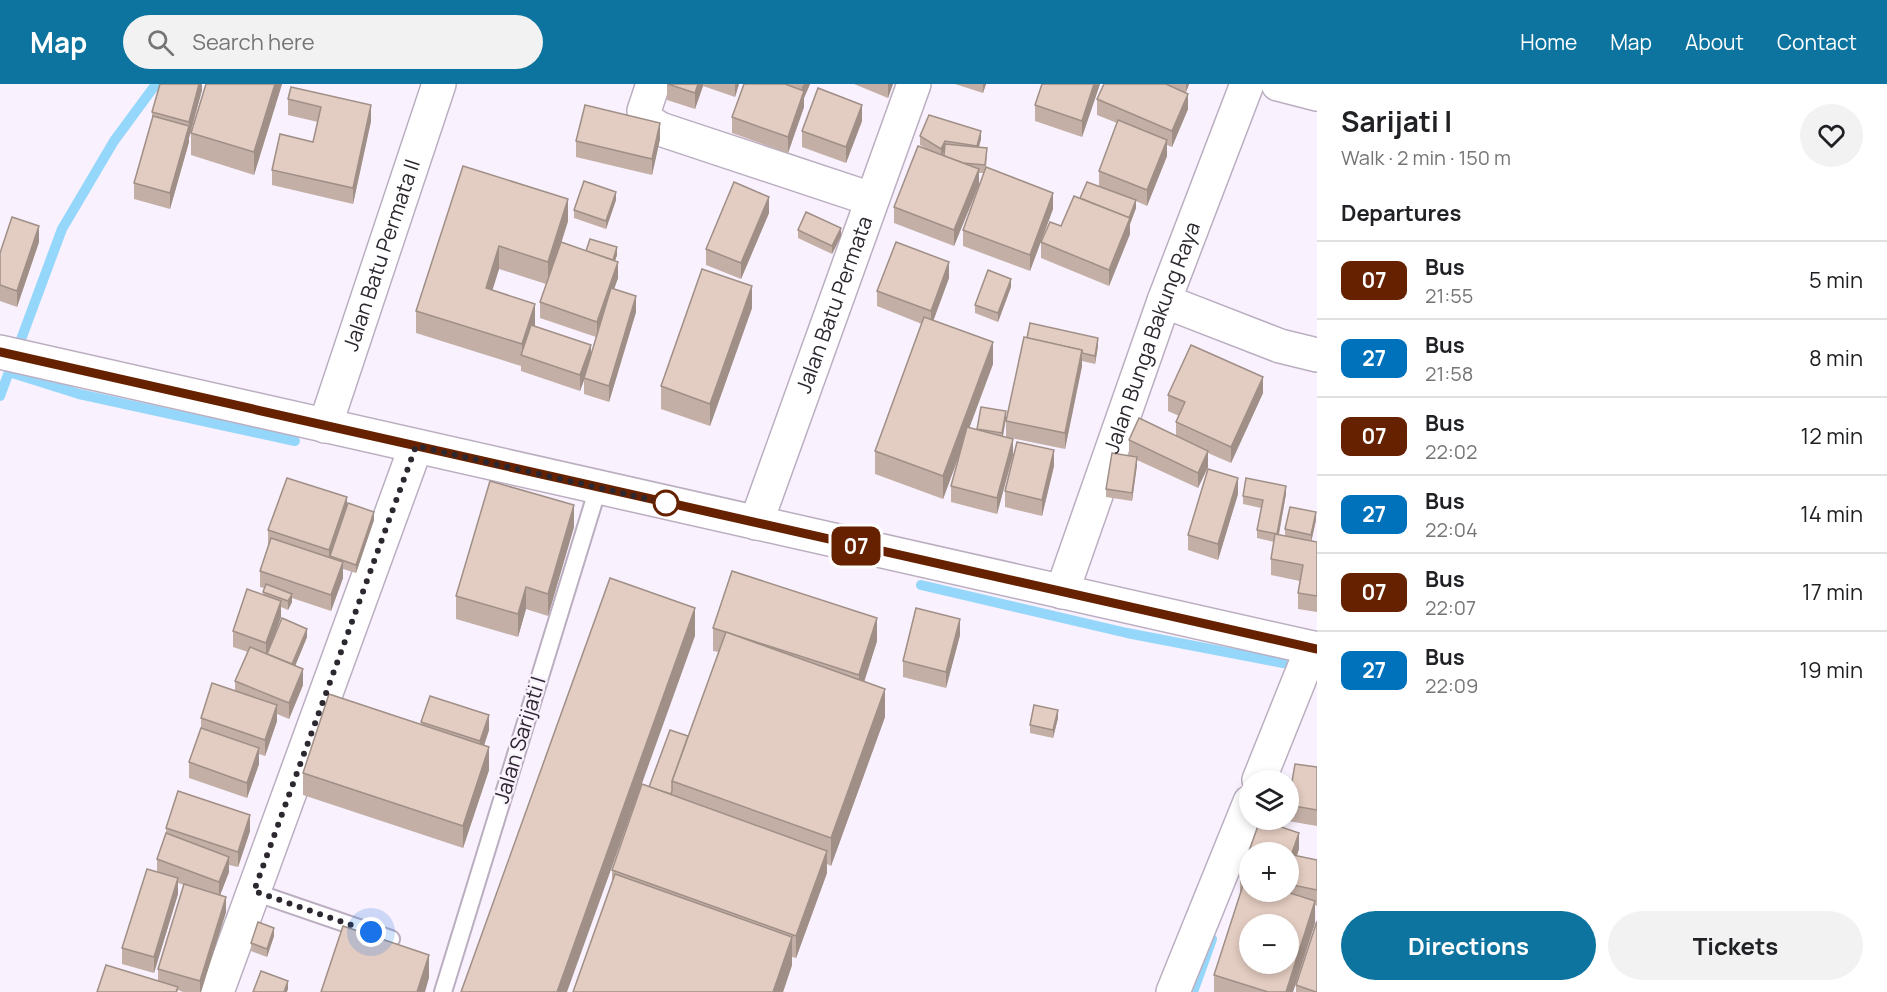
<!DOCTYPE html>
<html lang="en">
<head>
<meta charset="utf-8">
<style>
  :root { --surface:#fff; --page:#f2f2f2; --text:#202124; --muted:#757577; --line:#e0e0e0; --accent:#0d739f }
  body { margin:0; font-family:Manrope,sans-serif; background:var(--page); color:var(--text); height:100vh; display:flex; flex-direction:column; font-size:22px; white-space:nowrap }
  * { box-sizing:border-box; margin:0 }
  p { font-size:20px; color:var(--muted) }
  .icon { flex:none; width:33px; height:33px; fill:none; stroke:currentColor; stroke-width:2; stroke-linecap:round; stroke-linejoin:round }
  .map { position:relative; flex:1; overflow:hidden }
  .drawer { display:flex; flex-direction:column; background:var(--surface); width:570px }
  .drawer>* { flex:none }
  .badge { padding:0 12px; border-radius:9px; font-size:21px; line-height:39px }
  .tools { position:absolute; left:1239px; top:686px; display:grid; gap:12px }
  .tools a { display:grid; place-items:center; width:60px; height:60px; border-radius:50%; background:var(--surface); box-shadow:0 3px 9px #0003; font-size:30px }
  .you { position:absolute; width:30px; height:30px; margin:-15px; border:4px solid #fff; border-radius:50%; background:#1a73e8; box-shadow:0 0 0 9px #1a73e833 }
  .map>.badge { position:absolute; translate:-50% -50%; box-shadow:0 0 0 3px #fff }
  h2 { padding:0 24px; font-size:22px; line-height:54px }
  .round { display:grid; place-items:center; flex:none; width:63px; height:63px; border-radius:32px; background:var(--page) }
  .summary { display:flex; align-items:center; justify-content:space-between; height:102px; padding:0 24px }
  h1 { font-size:28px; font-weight:700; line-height:45px }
  .action { display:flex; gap:12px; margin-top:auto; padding:12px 24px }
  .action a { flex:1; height:69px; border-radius:36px; background:var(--accent); color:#fff; font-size:24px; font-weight:700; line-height:69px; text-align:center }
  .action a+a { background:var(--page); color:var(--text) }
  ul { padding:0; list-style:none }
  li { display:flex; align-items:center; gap:18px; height:78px; padding:0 24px; border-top:2px solid var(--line) }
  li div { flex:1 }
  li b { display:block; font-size:22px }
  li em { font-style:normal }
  li .badge { min-width:66px; font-weight:700; text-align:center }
  header { display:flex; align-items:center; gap:36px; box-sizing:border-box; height:84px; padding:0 30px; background:var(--accent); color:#fff }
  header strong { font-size:28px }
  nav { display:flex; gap:33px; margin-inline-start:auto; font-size:21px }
  .search { width:420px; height:54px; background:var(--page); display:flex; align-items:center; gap:15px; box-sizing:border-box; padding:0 21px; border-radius:33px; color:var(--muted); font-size:22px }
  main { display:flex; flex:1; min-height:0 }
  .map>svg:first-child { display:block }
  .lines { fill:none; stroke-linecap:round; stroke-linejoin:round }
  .stream { stroke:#95d7fa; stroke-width:10 }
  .lane-casing { stroke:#bbaec1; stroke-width:20 }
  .street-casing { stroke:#bbaec1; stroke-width:36 }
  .primary-casing { stroke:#bbaec1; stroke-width:36 }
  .lane { stroke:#fff; stroke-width:16 }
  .street { stroke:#fff; stroke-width:33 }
  .primary { stroke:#fff; stroke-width:33 }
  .wall { fill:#c3afa6; fill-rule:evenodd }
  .shaded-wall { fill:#9f8f87 }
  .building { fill:#e3ccc1; stroke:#9f8f87; stroke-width:1.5; fill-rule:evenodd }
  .line-casing { stroke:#fff; stroke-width:14 }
  .line { stroke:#620; stroke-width:9 }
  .walk { stroke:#2d2830; stroke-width:6; stroke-dasharray:0 10.8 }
  .stop-dot { fill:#fff; stroke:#620; stroke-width:3 }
  .labels { text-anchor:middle; stroke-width:4.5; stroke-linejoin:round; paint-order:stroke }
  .street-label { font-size:21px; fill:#2d2830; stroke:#f9f1fd }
</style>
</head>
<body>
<header>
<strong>Map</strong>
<div class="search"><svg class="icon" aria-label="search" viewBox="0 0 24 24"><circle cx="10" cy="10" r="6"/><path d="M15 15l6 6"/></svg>Search here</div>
<nav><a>Home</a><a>Map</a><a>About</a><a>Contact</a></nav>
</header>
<main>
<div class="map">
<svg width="1317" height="908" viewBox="0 0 1317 908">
  <rect width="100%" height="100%" fill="#f9f1fd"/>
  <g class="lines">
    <g class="stream">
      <polyline points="9,288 79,310 295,357"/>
      <polyline points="0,312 62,145 114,57 156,0"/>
      <polyline points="921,501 1127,549 1283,579"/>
      <polyline points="1193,908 1212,855"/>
    </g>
    <defs>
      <g id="lane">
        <polyline points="254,808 391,855"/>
        <polyline points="443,908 598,404"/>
      </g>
      <g id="street">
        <polyline points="653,0 644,27 649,38 660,45 871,115"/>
        <polyline points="1278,0 1317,10"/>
        <polyline points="1164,217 1280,262 1317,271"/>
        <path id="s1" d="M325 342 439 0"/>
        <path id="s2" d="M756 439 914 0"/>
        <path id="s3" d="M1062 508 1164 217 1247 0"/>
        <polyline points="1259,696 1312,564"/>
        <polyline points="217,908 416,362"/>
        <polyline points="1173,908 1250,718"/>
      </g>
      <polyline id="primary" points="0,268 1317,565"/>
    </defs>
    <use href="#lane" class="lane-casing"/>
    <use href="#street" class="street-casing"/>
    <use href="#primary" class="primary-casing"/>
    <use href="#lane" class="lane"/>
    <use href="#street" class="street"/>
    <use href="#primary" class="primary"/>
  </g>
  <g class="wall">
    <polygon points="202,0 202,6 189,54 189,58 170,125 134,115 134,99 152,37 152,28"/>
    <polygon points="206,0 282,0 254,91 191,71 191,49"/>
    <polygon points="667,0 739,0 735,13 703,2 695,25 667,16"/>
    <polygon points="744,0 810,0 804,14 804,23 788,69 732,49 732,33"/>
    <polygon points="854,0 893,0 888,14"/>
    <polygon points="955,0 986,0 983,9"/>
    <polygon points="1100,0 1082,53 1035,37 1035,21"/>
    <polygon points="1104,0 1189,0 1186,8 1188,25 1172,63 1167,61 1167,72 1147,122 1136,117 1136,124 1130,140 1130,150 1109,202 1041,174 1041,158 1061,142 1080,114 1099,102 1099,87 1117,39 1097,31 1097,15"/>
    <polygon points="291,3 371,37 353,120 272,101 272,86 313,58 318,38 288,31 288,15"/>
    <polygon points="862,37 846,79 802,63 802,47"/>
    <polygon points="920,52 981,55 979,63 987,72 986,85 1053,125 1030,187 963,162 963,146 984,89 979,89 979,101 954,162 894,139 894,123 930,67 920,61"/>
    <polygon points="660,55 652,91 576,73 576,57"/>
    <path d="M463 82 568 137 561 159 586 167 617 171 615 177 618 194 614 205 636 228 609 318 584 310V296L580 307 521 287V282L416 249V227ZM499 185 546 200 540 218V234L596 253 591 272 535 242 492 206Z"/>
    <polygon points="616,116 606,145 574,134 574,126"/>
    <polygon points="769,129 741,195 706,181 706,165"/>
    <polygon points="798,146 841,152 832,170 798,154"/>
    <polygon points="39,158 17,223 0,217 0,169"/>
    <polygon points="949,194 933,237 993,280 969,344 977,346 1006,327 1003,353 1013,371 997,430 951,418 951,402 961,366 943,415 875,390 875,367 922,240 877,222 877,207"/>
    <polygon points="1011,203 998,238 975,229 975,221"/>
    <polygon points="752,224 710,342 661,325 661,302"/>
    <polygon points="1024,253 1098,262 1095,280 1082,277 1082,282 1065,365 1006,353 1006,337"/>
    <polygon points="1263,309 1231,379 1208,369 1208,383 1198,404 1137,376 1132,417 1106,413 1106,405 1129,372 1129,356 1176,352 1176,338 1179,332 1168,327 1168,311"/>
    <polygon points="1054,382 1042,432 1005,423 1005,407"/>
    <polygon points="1238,410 1218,476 1188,466 1188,451"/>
    <polygon points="1286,410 1279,451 1285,452 1285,445 1316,436 1311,457 1317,458 1317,528 1298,525 1298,509 1300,497 1271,491 1271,475 1274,458 1257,454 1257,446 1261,424 1243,420 1243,412"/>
    <polygon points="347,424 374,436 356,489 343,485 343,494 331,527 292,514 292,518 288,526 281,523 281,533 271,560 307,553 295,582 303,601 289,635 277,630 277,637 265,672 259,670 259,680 247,714 189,694 189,678 201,644 201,634 235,607 235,597 248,568 233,563 233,547 263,511 264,504 260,503 260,487 268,462 268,446"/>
    <polygon points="574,443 548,532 526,525 518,553 456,535 456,512"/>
    <polygon points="713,544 877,557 864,598 885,633 831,782 827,780 827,789 796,874 792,873 792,881 783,908 573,908 612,800 612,786 649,703 688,652 719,568 713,567"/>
    <polygon points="960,551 946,604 903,593 903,577"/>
    <polygon points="1058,634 1053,654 1030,649 1030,641"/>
    <polygon points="421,638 489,646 484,662 489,686 463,764 303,711 303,689 421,641"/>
    <polygon points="1317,683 1317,742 1288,737 1288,716"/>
    <path d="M1260 736 1299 749V765L1297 772 1317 776V822L1315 821V839L1293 908H1214V891L1240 809V793ZM1250 768H1288V807H1287V808L1250 807ZM1250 840H1288V879H1250Z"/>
    <polygon points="166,744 250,747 238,783 229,781 229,788 220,811 226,828 201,908 183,908 178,906 178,908 158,897 158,885 184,801 178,799 178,810 154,889 122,880 122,864 157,788 157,775 166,749"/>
    <polygon points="274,852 267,873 251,867 251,859"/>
    <polygon points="1296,901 1317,908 1296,908"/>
  </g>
  <g class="shaded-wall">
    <polygon points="199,0 202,0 202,6 189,54 189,58 170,125 170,109 189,42 189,38"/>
    <polygon points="275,0 282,0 254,91 254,68"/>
    <polygon points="698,0 703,0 703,2 695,25 695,9"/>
    <polygon points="735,0 739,0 735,13"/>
    <polygon points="804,0 810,0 804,14 804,23 788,69 788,53 802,12 802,3"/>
    <polygon points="888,0 893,0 888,14"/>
    <polygon points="983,0 986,0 983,9"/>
    <polygon points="1094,0 1100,0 1082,53 1082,37"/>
    <polygon points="1186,0 1189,0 1186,8"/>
    <polygon points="1188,10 1188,25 1172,63 1172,47"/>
    <polygon points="371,21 371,37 353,120 353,104"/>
    <polygon points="862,21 862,37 846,79 846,63"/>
    <polygon points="660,39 660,55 652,91 652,75"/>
    <polygon points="981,47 981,55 977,70 977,62"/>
    <polygon points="1167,56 1167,72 1147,122 1147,106"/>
    <polygon points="945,57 945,65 941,73 941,65"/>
    <polygon points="979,85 979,101 954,162 954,146"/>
    <polygon points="616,108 616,116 606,145 606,137"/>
    <polygon points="1053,109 1053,125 1030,187 1030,171"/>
    <polygon points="769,113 769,129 741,195 741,179"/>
    <polygon points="568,115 568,137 548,201 548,178"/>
    <polygon points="1136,116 1136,124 1130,140 1130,150 1109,202 1109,186"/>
    <polygon points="39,142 39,158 17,223 17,207"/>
    <polygon points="841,144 841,152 832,170 832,162"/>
    <polygon points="499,162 499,185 486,227 486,204"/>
    <polygon points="617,163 617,171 612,186 612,178"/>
    <polygon points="618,178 618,194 597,253 597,238"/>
    <polygon points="949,178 949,194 931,243 931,227"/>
    <polygon points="1011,195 1011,203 998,238 998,229"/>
    <polygon points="752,202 752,224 710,342 710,320"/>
    <polygon points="636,212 636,228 609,318 609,302"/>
    <polygon points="535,220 535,242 522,271 522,260"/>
    <polygon points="1098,254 1098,262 1095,280 1095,272"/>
    <polygon points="993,258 993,280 943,415 943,392"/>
    <polygon points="591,261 591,277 580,307 580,291"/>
    <polygon points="1082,266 1082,282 1065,365 1065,349"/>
    <polygon points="1263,293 1263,309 1231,379 1231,363"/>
    <polygon points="1006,327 1006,335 1002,357 1002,349"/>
    <polygon points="1013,355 1013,371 997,430 997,414"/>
    <polygon points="1054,366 1054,382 1042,432 1042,416"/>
    <polygon points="1208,367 1208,383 1198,404 1198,389"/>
    <polygon points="1137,373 1137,382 1132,417 1132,409"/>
    <polygon points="1238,394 1238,410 1218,476 1218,460"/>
    <polygon points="1286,402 1286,410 1277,459 1277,450"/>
    <polygon points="347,413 347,429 330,472 330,478 329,482 329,466"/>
    <polygon points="574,421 574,443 548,532 548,510"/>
    <polygon points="374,428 374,436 356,489 356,481"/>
    <polygon points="1316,428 1316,436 1311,459 1311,451"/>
    <polygon points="343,478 343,494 331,527 331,511"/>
    <polygon points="526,503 526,525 518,553 518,530"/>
    <polygon points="292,510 292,518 288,526 288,517"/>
    <polygon points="281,517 281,533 266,575 266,559"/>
    <polygon points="695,524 695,552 567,908 557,908"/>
    <polygon points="877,534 877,557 859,614 859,591"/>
    <polygon points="960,535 960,551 946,604 946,588"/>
    <polygon points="307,545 307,553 291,592 291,584"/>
    <polygon points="303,585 303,601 289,635 289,619"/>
    <polygon points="885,605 885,633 831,782 831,754"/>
    <polygon points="277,621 277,637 265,672 265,656"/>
    <polygon points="1058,626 1058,634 1053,654 1053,646"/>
    <polygon points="489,631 489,646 480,673 480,657"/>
    <polygon points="489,663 489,686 463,764 463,742"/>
    <polygon points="259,664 259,680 247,714 247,699"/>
    <polygon points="250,731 250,747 238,783 238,768"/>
    <polygon points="1299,749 1299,765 1288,796 1288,780"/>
    <polygon points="827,767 827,789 796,874 796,852"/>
    <polygon points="229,773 229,788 219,814 219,798"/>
    <polygon points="178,794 178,810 154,889 154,873"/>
    <polygon points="226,813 226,828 201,908 200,908 200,897"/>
    <polygon points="1315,817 1315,839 1293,908 1286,908"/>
    <polygon points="274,844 274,852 267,873 267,865"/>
    <polygon points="792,853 792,881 783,908 773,908"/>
    <polygon points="429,871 429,894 425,908 417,908"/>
    <polygon points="288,897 288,905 287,908 284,908"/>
  </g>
  <g class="building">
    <polygon points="160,0 199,0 189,38 152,28"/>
    <polygon points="206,0 275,0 254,68 191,49"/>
    <polygon points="668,0 698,0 695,9"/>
    <polygon points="744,0 785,0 804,7 788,53 732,33"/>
    <polygon points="1042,0 1094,0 1082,37 1035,21"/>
    <polygon points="1104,0 1166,0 1188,10 1172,47 1097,15"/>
    <polygon points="291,3 371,21 353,104 272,86 280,50 313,58 321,23 288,15"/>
    <polygon points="818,4 862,21 846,63 802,47"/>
    <polygon points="585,21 660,39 652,75 576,57"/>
    <polygon points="929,31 981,47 977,62 945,57 941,65 920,52"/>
    <polygon points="153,32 189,42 170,109 134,99"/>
    <polygon points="1118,36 1167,56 1147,106 1099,87"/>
    <polygon points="945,60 987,64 985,81 963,79 944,72"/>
    <polygon points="918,62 979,85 954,146 894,123"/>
    <polygon points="463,82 568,115 548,178 499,162 486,204 535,220 522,260 416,227"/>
    <polygon points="986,83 1053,109 1030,171 963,146"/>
    <polygon points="584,97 616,108 606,137 574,126"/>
    <polygon points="734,98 769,113 741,179 706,165"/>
    <polygon points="1087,98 1136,116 1129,134 1080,114"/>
    <polygon points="1074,112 1130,134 1109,186 1041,158 1050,138 1061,142"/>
    <polygon points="806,128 841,144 832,162 798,146"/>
    <polygon points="12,133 39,142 17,207 0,201 0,169"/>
    <polygon points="590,155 617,163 613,176 586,167"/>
    <polygon points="561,158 618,178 597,238 540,218"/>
    <polygon points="896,158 949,178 931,227 877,207"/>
    <polygon points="702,185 752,202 710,320 661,302"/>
    <polygon points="988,186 1011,195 998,229 975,221"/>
    <polygon points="611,204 636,212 609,302 584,294"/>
    <polygon points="924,233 993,258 943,392 875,367"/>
    <polygon points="1030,239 1098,254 1095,272 1082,269 1082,266 1027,254"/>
    <polygon points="531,241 591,261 580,291 521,271"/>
    <polygon points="1024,253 1082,266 1065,349 1006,337"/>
    <polygon points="1191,261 1263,293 1231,363 1176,338 1185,318 1168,311"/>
    <polygon points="981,323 1006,327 1002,349 977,345"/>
    <polygon points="1139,334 1208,367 1198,389 1129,356"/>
    <polygon points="967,343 1013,355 997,414 951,402"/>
    <polygon points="1017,358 1054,366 1042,416 1005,407"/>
    <polygon points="1112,369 1137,373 1132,409 1106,405"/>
    <polygon points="1208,385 1238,394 1218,460 1188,451"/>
    <polygon points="287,394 347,413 329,466 268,446"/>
    <polygon points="1246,394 1286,402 1277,450 1257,446 1263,416 1243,412"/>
    <polygon points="490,397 574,421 548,510 526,503 518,530 456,512"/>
    <polygon points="348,419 374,428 356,481 330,472"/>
    <polygon points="1290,423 1316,428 1311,451 1285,445"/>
    <polygon points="1275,450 1317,458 1317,512 1298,509 1303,481 1271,475"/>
    <polygon points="271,454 343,478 331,511 260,487"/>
    <polygon points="732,487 877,534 859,591 713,544"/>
    <polygon points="610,494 695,524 557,908 461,908"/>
    <polygon points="266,500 292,510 288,517 263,508"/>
    <polygon points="247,505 281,517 266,559 233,547"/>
    <polygon points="916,524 960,535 946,588 903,577"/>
    <polygon points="282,534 307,545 292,580 267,570"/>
    <polygon points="726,548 885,605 831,754 672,697"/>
    <polygon points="250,563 303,585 289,619 235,597"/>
    <polygon points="212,599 277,621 265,656 201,634"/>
    <polygon points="329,610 489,663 463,742 303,689"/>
    <polygon points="430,612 489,631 480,657 421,638"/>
    <polygon points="1034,621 1058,626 1053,646 1030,641"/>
    <polygon points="201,644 259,664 247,699 189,678"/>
    <polygon points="670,646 688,652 672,697 672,707 671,710 649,703"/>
    <polygon points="1295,680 1317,683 1317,726 1288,721"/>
    <polygon points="642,700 827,767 796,852 612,786"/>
    <polygon points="178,707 250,731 238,768 166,744"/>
    <polygon points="1260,736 1299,749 1288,780 1288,768 1250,768 1250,796 1240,793"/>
    <polygon points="166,749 229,773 219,798 157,775"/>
    <polygon points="1293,771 1317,776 1317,806 1288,800 1288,793"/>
    <polygon points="147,785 178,794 154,873 122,864"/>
    <polygon points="615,790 792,853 773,908 573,908"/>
    <path d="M1245 795 1250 796V807H1284L1315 817 1286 908H1268L1214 891ZM1250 840H1288V879H1250Z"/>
    <polygon points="184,800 226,813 200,897 158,885"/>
    <polygon points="1317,837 1317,908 1316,908 1296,901"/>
    <polygon points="258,838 274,844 267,865 251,859"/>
    <polygon points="343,842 429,871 417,908 321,908"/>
    <polygon points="106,881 178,903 176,908 97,908"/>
    <polygon points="261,887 288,897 284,908 253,908"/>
  </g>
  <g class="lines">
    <defs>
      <polyline id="line" points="0,268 1317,565"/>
    </defs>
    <use href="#line" class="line-casing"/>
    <use href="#line" class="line"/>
    <polyline class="walk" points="371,848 254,807 416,362 666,419"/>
  </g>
  <circle class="stop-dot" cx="666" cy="419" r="12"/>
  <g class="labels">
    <g class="street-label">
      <text dy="7" stroke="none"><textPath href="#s1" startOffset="180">Jalan Batu Permata II</textPath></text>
      <text dy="7" stroke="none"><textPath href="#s2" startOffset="232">Jalan Batu Permata</textPath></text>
      <text dy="7" stroke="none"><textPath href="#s3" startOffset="270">Jalan Bunga Bakung Raya</textPath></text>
      <text transform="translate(520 656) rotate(-73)" y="7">Jalan Sarijati I</text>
    </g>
  </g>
</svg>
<div class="tools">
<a><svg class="icon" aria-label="layers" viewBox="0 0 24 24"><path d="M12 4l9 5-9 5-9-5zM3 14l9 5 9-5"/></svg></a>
<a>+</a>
<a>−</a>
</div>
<div class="you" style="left:371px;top:848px"></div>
<b class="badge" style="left:856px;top:462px;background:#620;color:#fff">07</b>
</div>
<section class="drawer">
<div class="summary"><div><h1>Sarijati I</h1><p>Walk · 2 min · 150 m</p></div><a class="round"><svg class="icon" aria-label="heart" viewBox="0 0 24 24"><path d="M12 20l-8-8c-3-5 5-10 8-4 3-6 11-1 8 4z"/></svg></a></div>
<h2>Departures</h2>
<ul>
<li><span class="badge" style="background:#620;color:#fff">07</span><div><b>Bus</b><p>21:55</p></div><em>5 min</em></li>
<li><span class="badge" style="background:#0072bc;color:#fff">27</span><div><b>Bus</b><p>21:58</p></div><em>8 min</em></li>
<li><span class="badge" style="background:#620;color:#fff">07</span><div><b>Bus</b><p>22:02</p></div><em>12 min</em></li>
<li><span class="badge" style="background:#0072bc;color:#fff">27</span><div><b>Bus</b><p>22:04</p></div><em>14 min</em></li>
<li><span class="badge" style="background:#620;color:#fff">07</span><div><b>Bus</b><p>22:07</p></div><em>17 min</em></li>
<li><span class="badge" style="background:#0072bc;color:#fff">27</span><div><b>Bus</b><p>22:09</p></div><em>19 min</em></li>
</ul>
<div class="action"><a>Directions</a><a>Tickets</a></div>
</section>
</main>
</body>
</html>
